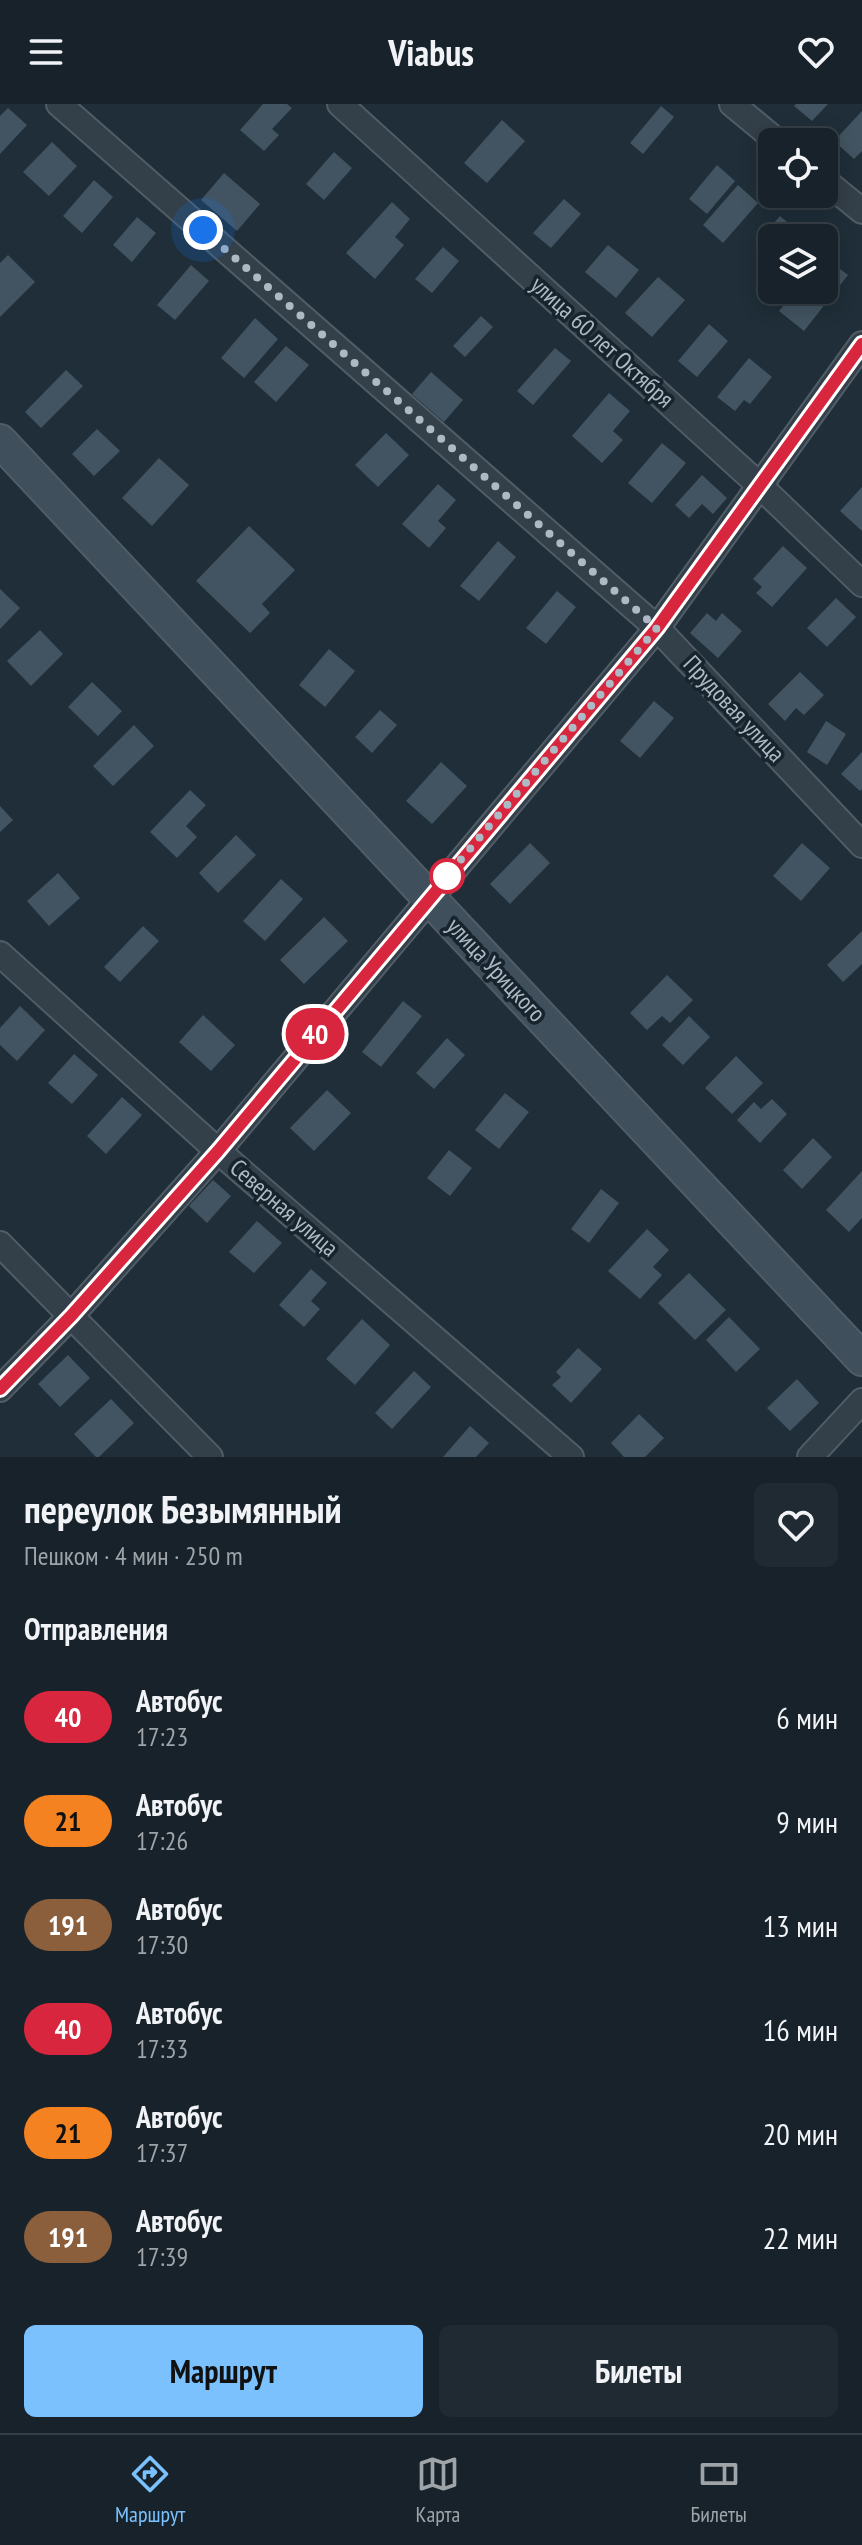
<!DOCTYPE html>
<html lang="ru">
<head>
<meta charset="utf-8">
<style>
  :root { --surface:#17222a; --page:#202a32; --text:#f1f3f6; --muted:#9ea4a8; --line:#363f47; --accent:#7ac1fd }
  body { margin:0; font-family:"PT Sans Narrow",sans-serif; background:var(--page); color:var(--text); height:100vh; display:flex; flex-direction:column; font-size:30px; white-space:nowrap }
  * { box-sizing:border-box; margin:0 }
  p { font-size:26px; color:var(--muted) }
  .icon { flex:none; width:44px; height:44px; fill:none; stroke:currentColor; stroke-width:2; stroke-linecap:round; stroke-linejoin:round }
  .map { position:relative; height:1353px; overflow:hidden }
  .details { display:flex; flex-direction:column; background:var(--surface); flex:1 }
  .details>* { flex:none }
  .badge { padding:0 16px; border-radius:26px; font-size:28px; line-height:52px }
  .controls { position:absolute; left:758px; top:24px; display:grid; gap:16px }
  .controls a { display:grid; place-items:center; width:80px; height:80px; border-radius:12px; background:var(--surface); box-shadow:0 4px 20px #0003,0 0 0 2px var(--line); font-size:40px }
  .you { position:absolute; width:40px; height:40px; margin:-20px; border:6px solid #fff; border-radius:50%; background:#1a73e8; box-shadow:0 0 0 12px #1a73e833 }
  .map>.badge { position:absolute; translate:-50% -50%; box-shadow:0 0 0 4px #fff }
  h2 { padding:0 24px; font-size:30px; line-height:72px }
  .round { display:grid; place-items:center; flex:none; width:84px; height:84px; border-radius:12px; background:var(--page) }
  .head { display:flex; align-items:center; justify-content:space-between; height:136px; padding:0 24px }
  h1 { font-size:38px; font-weight:800; line-height:60px }
  .action { display:flex; gap:16px; margin-top:auto; padding:16px 24px }
  .action a { flex:1; height:92px; border-radius:12px; background:var(--accent); color:#111; font-size:32px; font-weight:800; line-height:92px; text-align:center }
  .action a+a { background:var(--page); color:var(--text) }
  ul { padding:0; list-style:none }
  li { display:flex; align-items:center; gap:24px; height:104px; padding:0 24px }
  li div { flex:1 }
  li b { display:block; font-size:30px }
  li em { font-style:normal }
  li .badge { min-width:88px; font-weight:700; text-align:center }
  header { display:flex; justify-content:space-between; align-items:center; height:104px; padding:0 24px; background:var(--surface); font-size:36px; font-weight:800 }
  .tabs { display:flex; justify-content:space-around; align-items:center; height:112px; border-top:2px solid var(--line); background:var(--surface); font-size:22px; color:var(--muted) }
  .tabs a { display:grid; justify-items:center; gap:4px }
  .tabs .current { color:var(--accent) }
  .map>svg:first-child { display:block }
  .building { fill:#425461 }
  .lines { fill:none; stroke-linecap:round; stroke-linejoin:round }
  .street-casing { stroke:#505d67; stroke-width:28 }
  .secondary-casing { stroke:#505d67; stroke-width:36 }
  .street { stroke:#333f49; stroke-width:24 }
  .secondary { stroke:#404f5c; stroke-width:32 }
  .line-casing { stroke:#fff; stroke-width:18 }
  .line { stroke:#d7263d; stroke-width:12 }
  .walk { stroke:#adbac6; stroke-width:8; stroke-dasharray:0 14.4 }
  .stop-dot { fill:#fff; stroke:#d7263d; stroke-width:4 }
  .labels { text-anchor:middle; stroke-width:7; stroke-linejoin:round; paint-order:stroke }
  .street-label { font-size:24px; fill:#adbac6; stroke:#18242d }
</style>
</head>
<body>
<header><svg class="icon" aria-label="menu" viewBox="0 0 24 24"><path d="M4 6h16M4 12h16M4 18h16"/></svg>Viabus<svg class="icon" aria-label="heart" viewBox="0 0 24 24"><path d="M12 20l-8-8c-3-5 5-10 8-4 3-6 11-1 8 4z"/></svg></header>
<div class="map">
<svg width="862" height="1353" viewBox="0 0 862 1353">
  <rect width="100%" height="100%" fill="#1f2e38"/>
  <g class="building">
    <polygon points="263,0 287,0 292,4 272,25 279,31 264,47 240,26"/>
    <polygon points="796,0 828,0 812,17 794,2"/>
    <polygon points="661,2 674,13 643,50 630,39"/>
    <polygon points="8,4 27,21 0,50 0,12"/>
    <polygon points="862,7 862,47 854,55 834,37"/>
    <polygon points="502,16 525,37 487,79 464,59"/>
    <polygon points="52,38 77,62 49,92 23,68"/>
    <polygon points="334,48 352,64 324,96 306,80"/>
    <polygon points="717,61 735,77 707,110 689,95"/>
    <polygon points="224,69 260,100 237,127 201,96"/>
    <polygon points="94,76 113,93 82,129 63,112"/>
    <polygon points="738,81 758,99 723,139 703,121"/>
    <polygon points="564,95 581,110 551,144 533,129"/>
    <polygon points="392,98 410,115 395,133 404,141 375,175 346,149"/>
    <polygon points="780,112 800,129 795,134 772,134 772,147 759,136"/>
    <polygon points="137,113 156,129 132,158 113,141"/>
    <polygon points="608,141 639,166 616,194 585,168"/>
    <polygon points="443,143 459,157 432,189 415,175"/>
    <polygon points="8,151 35,178 0,213 0,159"/>
    <polygon points="824,153 848,171 804,227 779,207 796,186 824,186"/>
    <polygon points="191,161 209,177 175,216 157,201"/>
    <polygon points="658,173 685,196 652,233 625,209"/>
    <polygon points="481,212 493,223 465,253 453,242"/>
    <polygon points="255,214 278,235 244,274 221,254"/>
    <polygon points="709,220 728,237 697,273 678,257"/>
    <polygon points="286,242 309,261 276,298 254,278"/>
    <polygon points="555,244 571,257 533,301 517,287"/>
    <polygon points="749,254 772,273 750,300 744,296 735,307 717,293"/>
    <polygon points="66,266 83,282 41,324 25,308"/>
    <polygon points="431,268 463,296 444,318 412,290"/>
    <polygon points="609,289 630,307 613,327 623,336 602,359 572,332"/>
    <polygon points="97,325 120,347 94,372 72,350"/>
    <polygon points="386,329 409,351 378,383 355,361"/>
    <polygon points="662,339 686,359 652,399 628,379"/>
    <polygon points="159,354 189,381 152,422 122,394"/>
    <polygon points="702,371 727,394 713,410 702,400 689,414 675,401"/>
    <polygon points="438,380 456,396 438,417 446,424 429,444 402,420"/>
    <polygon points="862,383 862,427 840,407"/>
    <polygon points="249,422 295,466 262,500 270,509 250,529 196,477"/>
    <polygon points="498,437 516,453 479,497 460,482"/>
    <polygon points="783,442 807,464 772,503 756,489 762,483 753,475"/>
    <polygon points="0,485 20,504 0,525"/>
    <polygon points="557,487 576,503 546,540 526,524"/>
    <polygon points="836,494 856,513 827,543 807,524"/>
    <polygon points="707,509 716,517 722,509 742,527 718,554 690,529"/>
    <polygon points="40,526 63,550 31,582 7,557"/>
    <polygon points="329,545 355,567 325,603 299,581"/>
    <polygon points="800,568 824,591 804,611 796,604 785,617 768,600"/>
    <polygon points="92,578 122,607 98,632 68,603"/>
    <polygon points="654,597 674,614 640,654 620,637"/>
    <polygon points="380,606 397,621 372,649 355,633"/>
    <polygon points="826,617 846,630 827,661 807,648"/>
    <polygon points="134,621 154,642 113,682 93,662"/>
    <polygon points="862,648 862,685 860,687 841,670"/>
    <polygon points="441,658 467,682 432,720 406,697"/>
    <polygon points="190,686 206,701 186,722 197,733 177,754 150,728"/>
    <polygon points="0,702 13,716 0,728"/>
    <polygon points="236,731 256,751 218,789 199,769"/>
    <polygon points="530,739 550,759 510,800 490,780"/>
    <polygon points="802,739 830,764 801,797 773,772"/>
    <polygon points="58,769 80,794 49,822 27,797"/>
    <polygon points="281,775 303,795 265,837 243,817"/>
    <polygon points="324,813 348,837 304,880 280,856"/>
    <polygon points="143,822 159,837 120,878 104,863"/>
    <polygon points="862,827 862,860 843,878 827,861"/>
    <polygon points="667,871 693,896 670,919 662,912 647,926 630,909"/>
    <polygon points="403,897 422,912 381,963 362,948"/>
    <polygon points="20,902 45,926 17,957 0,941 0,924"/>
    <polygon points="203,911 235,941 211,967 179,938"/>
    <polygon points="689,912 710,933 683,961 662,941"/>
    <polygon points="447,934 465,951 434,985 416,969"/>
    <polygon points="74,950 98,971 72,1000 48,979"/>
    <polygon points="736,952 763,979 732,1010 705,984"/>
    <polygon points="327,986 351,1009 314,1047 290,1024"/>
    <polygon points="505,989 529,1008 499,1045 475,1026"/>
    <polygon points="122,993 142,1011 106,1050 87,1032"/>
    <polygon points="772,995 787,1010 760,1039 737,1016 754,998 761,1005"/>
    <polygon points="813,1034 832,1053 802,1085 783,1066"/>
    <polygon points="449,1046 472,1064 450,1092 427,1074"/>
    <polygon points="862,1067 862,1114 849,1128 826,1106"/>
    <polygon points="213,1076 231,1092 207,1119 189,1102"/>
    <polygon points="601,1085 619,1099 589,1139 571,1125"/>
    <polygon points="257,1117 282,1139 254,1169 229,1148"/>
    <polygon points="647,1125 669,1146 653,1163 662,1171 640,1195 608,1167"/>
    <polygon points="311,1165 327,1179 311,1197 320,1205 304,1223 279,1201"/>
    <polygon points="689,1169 726,1206 695,1236 658,1199"/>
    <polygon points="729,1213 760,1245 736,1268 706,1236"/>
    <polygon points="362,1215 390,1241 355,1281 326,1255"/>
    <polygon points="578,1244 602,1265 571,1299 552,1281 561,1273 556,1268"/>
    <polygon points="68,1251 90,1274 60,1303 38,1280"/>
    <polygon points="414,1267 431,1283 392,1325 375,1309"/>
    <polygon points="797,1275 819,1299 790,1327 767,1304"/>
    <polygon points="111,1295 134,1319 99,1353 96,1353 74,1330"/>
    <polygon points="639,1310 664,1334 645,1353 624,1353 611,1339"/>
    <polygon points="470,1322 489,1339 476,1353 443,1353"/>
  </g>
  <g class="lines">
    <defs>
      <g id="street">
        <polyline points="59,0 657,524 862,741"/>
        <polyline points="340,0 759,381 862,480"/>
        <polyline points="732,0 778,38"/>
        <polyline points="824,76 862,107"/>
        <polyline points="0,850 218,1047 571,1353"/>
        <polyline points="0,1140 210,1353"/>
        <polyline points="0,1285 71,1212 218,1047 657,524 862,240"/>
        <polyline points="810,1353 862,1297"/>
      </g>
      <polyline id="secondary" points="0,337 862,1255"/>
    </defs>
    <use href="#street" class="street-casing"/>
    <use href="#secondary" class="secondary-casing"/>
    <use href="#street" class="street"/>
    <use href="#secondary" class="secondary"/>
  </g>
  <g class="lines">
    <defs>
      <polyline id="line" points="0,1285 71,1212 218,1047 657,524 862,240"/>
    </defs>
    <use href="#line" class="line-casing"/>
    <use href="#line" class="line"/>
    <polyline class="walk" points="203,126 657,524 447,772"/>
  </g>
  <circle class="stop-dot" cx="447" cy="772" r="16"/>
  <g class="labels">
    <g class="street-label">
      <text transform="translate(602 238) rotate(42)" y="8">улица 60 лет Октября</text>
      <text transform="translate(734 605) rotate(47)" y="8">Прудовая улица</text>
      <text transform="translate(496 866) rotate(47)" y="8">улица Урицкого</text>
      <text transform="translate(284 1104) rotate(41)" y="8">Северная улица</text>
    </g>
  </g>
</svg>
<div class="controls">
<a><svg class="icon" aria-label="locate" viewBox="0 0 24 24"><circle cx="12" cy="12" r="6"/><path d="M12 2v4M12 18v4M2 12h4M18 12h4"/></svg></a>
<a><svg class="icon" aria-label="layers" viewBox="0 0 24 24"><path d="M12 4l9 5-9 5-9-5zM3 14l9 5 9-5"/></svg></a>
</div>
<div class="you" style="left:203px;top:126px"></div>
<b class="badge" style="left:315px;top:930px;background:#d7263d;color:#fff">40</b>
</div>
<section class="details">
<div class="head"><div><h1>переулок Безымянный</h1><p>Пешком · 4 мин · 250 m</p></div><a class="round"><svg class="icon" aria-label="heart" viewBox="0 0 24 24"><path d="M12 20l-8-8c-3-5 5-10 8-4 3-6 11-1 8 4z"/></svg></a></div>
<h2>Отправления</h2>
<ul>
<li><span class="badge" style="background:#d7263d;color:#fff">40</span><div><b>Автобус</b><p>17:23</p></div><em>6 мин</em></li>
<li><span class="badge" style="background:#f58220;color:#111">21</span><div><b>Автобус</b><p>17:26</p></div><em>9 мин</em></li>
<li><span class="badge" style="background:#8b5e3c;color:#fff">191</span><div><b>Автобус</b><p>17:30</p></div><em>13 мин</em></li>
<li><span class="badge" style="background:#d7263d;color:#fff">40</span><div><b>Автобус</b><p>17:33</p></div><em>16 мин</em></li>
<li><span class="badge" style="background:#f58220;color:#111">21</span><div><b>Автобус</b><p>17:37</p></div><em>20 мин</em></li>
<li><span class="badge" style="background:#8b5e3c;color:#fff">191</span><div><b>Автобус</b><p>17:39</p></div><em>22 мин</em></li>
</ul>
<div class="action"><a>Маршрут</a><a>Билеты</a></div>
</section>
<nav class="tabs">
<a class="current"><svg class="icon" aria-label="directions" viewBox="0 0 24 24"><path d="M12 3l9 9-9 9-9-9zM9 14v-3h6M13 9l2 2-2 2"/></svg>Маршрут</a>
<a><svg class="icon" aria-label="map" viewBox="0 0 24 24"><path d="M3 6l6-2 6 2 6-2v14l-6 2-6-2-6 2zM9 4v14M15 6v14"/></svg>Карта</a>
<a><svg class="icon" aria-label="tickets" viewBox="0 0 24 24"><path d="M3 7h18v10H3zM15 7v10"/></svg>Билеты</a>
</nav>
</body>
</html>
